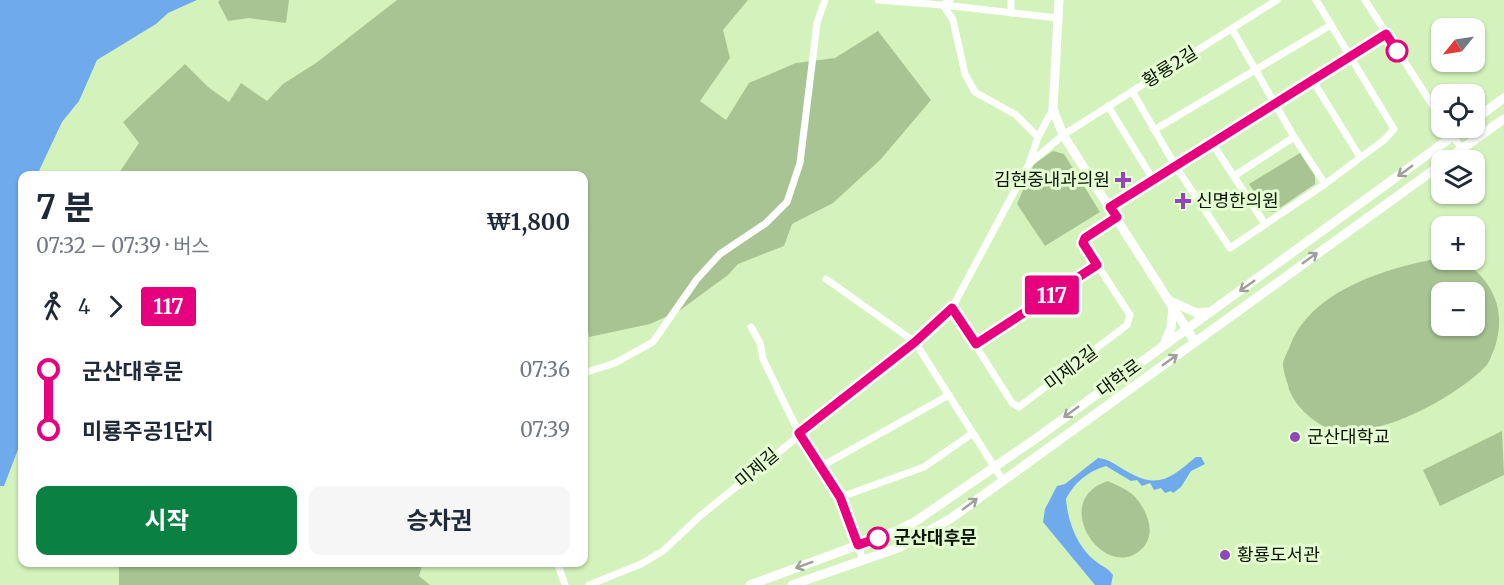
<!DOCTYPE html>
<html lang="ko">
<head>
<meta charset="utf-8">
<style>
  :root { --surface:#fff; --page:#f6f6f7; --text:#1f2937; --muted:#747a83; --accent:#0b8043 }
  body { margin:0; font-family:Merriweather,"Noto Sans KR",serif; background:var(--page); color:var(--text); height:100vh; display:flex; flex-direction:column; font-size:22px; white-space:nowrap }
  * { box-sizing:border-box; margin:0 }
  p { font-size:20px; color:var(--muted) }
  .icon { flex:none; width:33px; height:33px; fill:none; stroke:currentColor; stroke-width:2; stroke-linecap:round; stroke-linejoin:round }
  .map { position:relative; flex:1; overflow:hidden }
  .sheet { position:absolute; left:18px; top:171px; width:570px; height:396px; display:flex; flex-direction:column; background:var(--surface); border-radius:12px; box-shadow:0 2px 4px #0004 }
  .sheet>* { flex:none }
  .badge { padding:0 12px; border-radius:4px; font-size:21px; line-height:39px }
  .needle { width:39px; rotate:240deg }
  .controls { position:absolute; left:1431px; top:18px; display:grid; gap:12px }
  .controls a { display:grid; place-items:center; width:54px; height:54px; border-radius:12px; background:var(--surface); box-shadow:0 2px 4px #0004; font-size:30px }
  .map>.badge { position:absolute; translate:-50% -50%; box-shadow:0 0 0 3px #fff }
  .legs { display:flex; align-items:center; gap:9px; height:66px; padding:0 18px; font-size:20px }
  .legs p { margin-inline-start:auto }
  .overview { display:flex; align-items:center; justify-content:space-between; height:102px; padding:0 18px }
  h1 { font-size:33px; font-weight:700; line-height:45px }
  .action { display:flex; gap:12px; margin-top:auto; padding:12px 18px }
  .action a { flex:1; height:69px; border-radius:12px; background:var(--accent); color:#fff; font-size:24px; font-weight:700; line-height:69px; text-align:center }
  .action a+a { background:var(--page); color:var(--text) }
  ul { padding:0 18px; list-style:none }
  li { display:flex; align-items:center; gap:21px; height:60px; font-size:22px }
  li i { display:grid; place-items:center; width:9px; height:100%; margin:0 8px; background:currentColor }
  li i::after { content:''; width:15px; height:15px; margin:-8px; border:4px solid; border-radius:50%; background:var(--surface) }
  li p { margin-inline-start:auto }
  li:first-child i { background:linear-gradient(#0000 50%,currentColor 0) }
  li:last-child i { background:linear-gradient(currentColor 50%,#0000 0) }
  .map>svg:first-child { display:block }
  .green { fill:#a7c492; fill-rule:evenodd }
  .water { fill:#6faaec }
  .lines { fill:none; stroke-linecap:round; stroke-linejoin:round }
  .minor { stroke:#fff; stroke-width:7 }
  .tertiary { stroke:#fff; stroke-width:9 }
  .oneway { stroke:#9da19a }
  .line-1-casing { stroke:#fff; stroke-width:14 }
  .line-1 { stroke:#e6007e; stroke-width:9 }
  .stop-1-dot { fill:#fff; stroke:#e6007e; stroke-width:3 }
  .poi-dot { fill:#9147b9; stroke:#e5fed2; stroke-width:2 }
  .labels { text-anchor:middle; stroke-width:6; stroke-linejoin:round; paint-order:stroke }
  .street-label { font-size:18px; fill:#0b1503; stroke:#e5fed2 }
  .poi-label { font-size:18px; fill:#0b1503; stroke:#e5fed2; text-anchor:start }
  .stop-label { font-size:18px; font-weight:bold; fill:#0b1503; stroke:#e5fed2; text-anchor:start }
</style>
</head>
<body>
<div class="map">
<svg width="1504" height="585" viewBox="0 0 1504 585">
  <rect width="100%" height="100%" fill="#d4f3bc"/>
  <g class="green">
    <polygon points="220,0 289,0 286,23 249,18 228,21 218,2"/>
    <polygon points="397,0 748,0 723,30 730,58 700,101 726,120 749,83 796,63 835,58 878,31 931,100 881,159 833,203 792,224 784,246 738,264 728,275 679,311 650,324 589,337 584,310 584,176 117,176 139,143 123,122 185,64 208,87 229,102 241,83 267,101 283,84 316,63"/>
    <polygon points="1053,151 1064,154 1100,212 1045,246 1017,204 1034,164"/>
    <polygon points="1300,153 1315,176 1315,184 1274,212 1267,211 1249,184"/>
    <path d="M1440 258C1449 262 1468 264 1477 272 1500 294 1504 322 1494 350 1491 355 1490 362 1486 366 1455 398 1376 441 1331 429 1314 424 1291 403 1288 385 1286 379 1283 370 1283 363 1284 358 1288 351 1290 346 1311 290 1387 268 1440 258ZM1442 292H1474V326H1442Z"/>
    <polygon points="1502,431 1504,475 1440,506 1423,470"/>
    <path d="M1108 481C1116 485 1126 489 1132 494 1150 511 1160 542 1133 555 1097 572 1052 499 1108 481Z"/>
    <polygon points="126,563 423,563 419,576 430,585 119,585 119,566"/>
  </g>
  <g class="water">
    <path d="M0 0H197L168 13 156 24 97 60 79 101 62 122 37 175 22 176C22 200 19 219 22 243V439L4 486H0Z"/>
    <path d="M1196 457H1201L1205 464 1191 471 1181 487 1173 493 1171 491 1165 493 1161 488 1154 490 1150 483 1142 486 1137 480 1131 481 1106 466C1088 471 1074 483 1066 499 1068 523 1078 549 1098 563 1105 568 1108 568 1113 575L1111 585H1095L1043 522 1045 509 1057 486 1065 484 1098 458C1110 459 1117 466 1128 472 1159 490 1172 477 1196 457Z"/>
  </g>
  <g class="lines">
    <g class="minor">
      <polyline points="878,0 943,5 950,0"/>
      <polyline points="1365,0 1442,120"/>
      <polyline points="943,5 953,20 965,74 975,92 1016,115 1038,137 1053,109"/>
      <polyline points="943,5 1057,18"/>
      <polyline points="1011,13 1011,0"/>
      <polyline points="1232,29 1294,137 1325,184"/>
      <polyline points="1313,81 1360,157"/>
      <polyline points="1132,91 1176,167 1230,248 1325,184 1384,140 1394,129 1316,0"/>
      <polyline points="1108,106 1154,181"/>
      <polyline points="1447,128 1462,149"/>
      <polyline points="1154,130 1331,25"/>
      <polyline points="1212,143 1265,224"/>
      <polyline points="1030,161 1038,137"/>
      <polyline points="1234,176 1294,137"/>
      <polyline points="1110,207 1386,34"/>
      <polyline points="826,279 915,342 1002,479"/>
      <polyline points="952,308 1012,403 1019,407 1127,325 1130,315 1083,243 1085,238 1117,217"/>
      <polyline points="751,327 760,343 763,359 799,433 841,497 863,560"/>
      <polyline points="976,344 1097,265"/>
      <polyline points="584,373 615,363 653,342 697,279 720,254 766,223 787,202 800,163 817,23 825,0"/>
      <polyline points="822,466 949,395"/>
      <polyline points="841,497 924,467 973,433"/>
      <polyline points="557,562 565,585"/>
      <polyline points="589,585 641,564 663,551 700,516 915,342 952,308 1029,164 1063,135 1277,0"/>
    </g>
    <g class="tertiary">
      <polyline points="1059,0 1053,109 1063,135 1195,342"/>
      <polyline points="1474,120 1504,98"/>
      <polyline points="1446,160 1504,119"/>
      <polyline points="1168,300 1197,313 1208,312"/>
      <polyline points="1165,342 1171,328 1173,307"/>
      <polyline points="750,585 896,531 916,521 1038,437 1464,128"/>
      <polyline points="792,585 898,548 950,519 1442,164"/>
    </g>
  </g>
  <defs><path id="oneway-shaft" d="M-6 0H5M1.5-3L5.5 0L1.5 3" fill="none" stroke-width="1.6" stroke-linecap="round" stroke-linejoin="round" transform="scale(1.5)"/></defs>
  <g class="oneway">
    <use href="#oneway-shaft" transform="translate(1405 171) rotate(144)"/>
    <use href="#oneway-shaft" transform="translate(1310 258) rotate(-36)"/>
    <use href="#oneway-shaft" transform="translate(1247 286) rotate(145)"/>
    <use href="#oneway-shaft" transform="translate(1170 360) rotate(-36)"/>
    <use href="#oneway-shaft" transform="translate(1071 412) rotate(144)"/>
    <use href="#oneway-shaft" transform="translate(970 504) rotate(-37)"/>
    <use href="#oneway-shaft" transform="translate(804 565) rotate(160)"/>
  </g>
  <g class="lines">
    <defs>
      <polyline id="line-1" points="878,538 858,545 840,497 799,433 915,342 952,308 976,344 1097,265 1083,243 1085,238 1117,217 1110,207 1386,34 1397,51"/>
    </defs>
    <use href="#line-1" class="line-1-casing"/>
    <use href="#line-1" class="line-1"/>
  </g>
  <g class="stop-1-dot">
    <circle cx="1397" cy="51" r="10"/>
    <circle cx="878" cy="538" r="10"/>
  </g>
  <g class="poi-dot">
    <path d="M1120 171h6v6h6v6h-6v6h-6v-6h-6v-6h6z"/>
    <path d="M1180 192h6v6h6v6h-6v6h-6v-6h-6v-6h6z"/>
    <circle cx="1295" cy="437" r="6"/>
    <circle cx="1225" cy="555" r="6"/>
  </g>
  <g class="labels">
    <g class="street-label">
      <text transform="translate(1170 67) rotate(-32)" y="6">황룡2길</text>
      <text transform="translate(1071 368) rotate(-37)" y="6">미제2길</text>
      <text transform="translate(1119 378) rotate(-36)" y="6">대학로</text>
      <text transform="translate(757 468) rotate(-40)" y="6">미제길</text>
    </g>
    <g class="poi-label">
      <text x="1110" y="186" text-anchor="end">김현중내과의원</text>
      <text x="1196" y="207">신명한의원</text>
      <text x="1307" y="443">군산대학교</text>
      <text x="1237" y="561">황룡도서관</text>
    </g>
    <g class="stop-label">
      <text x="894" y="544">군산대후문</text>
    </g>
  </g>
</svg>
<div class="controls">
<a><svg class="needle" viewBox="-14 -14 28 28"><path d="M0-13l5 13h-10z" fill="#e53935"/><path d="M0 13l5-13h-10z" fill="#747a83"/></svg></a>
<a><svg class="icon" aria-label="locate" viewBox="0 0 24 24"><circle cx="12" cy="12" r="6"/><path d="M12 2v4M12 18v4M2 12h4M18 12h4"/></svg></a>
<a><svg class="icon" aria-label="layers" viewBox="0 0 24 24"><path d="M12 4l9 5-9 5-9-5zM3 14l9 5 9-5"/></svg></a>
<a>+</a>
<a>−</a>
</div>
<b class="badge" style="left:1052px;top:295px;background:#e6007e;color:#fff">117</b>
<section class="sheet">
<div class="overview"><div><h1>7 분</h1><p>07:32 – 07:39 · 버스</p></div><b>₩1,800</b></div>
<div class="legs"><svg class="icon" aria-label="walk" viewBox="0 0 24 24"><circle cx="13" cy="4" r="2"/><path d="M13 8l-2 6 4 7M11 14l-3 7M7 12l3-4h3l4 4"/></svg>4<svg class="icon" aria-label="forward" viewBox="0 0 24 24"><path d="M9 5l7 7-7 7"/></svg><b class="badge" style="background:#e6007e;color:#fff">117</b></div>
<ul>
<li><i style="color:#e6007e"></i><b>군산대후문</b><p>07:36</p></li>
<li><i style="color:#e6007e"></i><b>미룡주공1단지</b><p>07:39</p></li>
</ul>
<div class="action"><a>시작</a><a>승차권</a></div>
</section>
</div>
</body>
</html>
